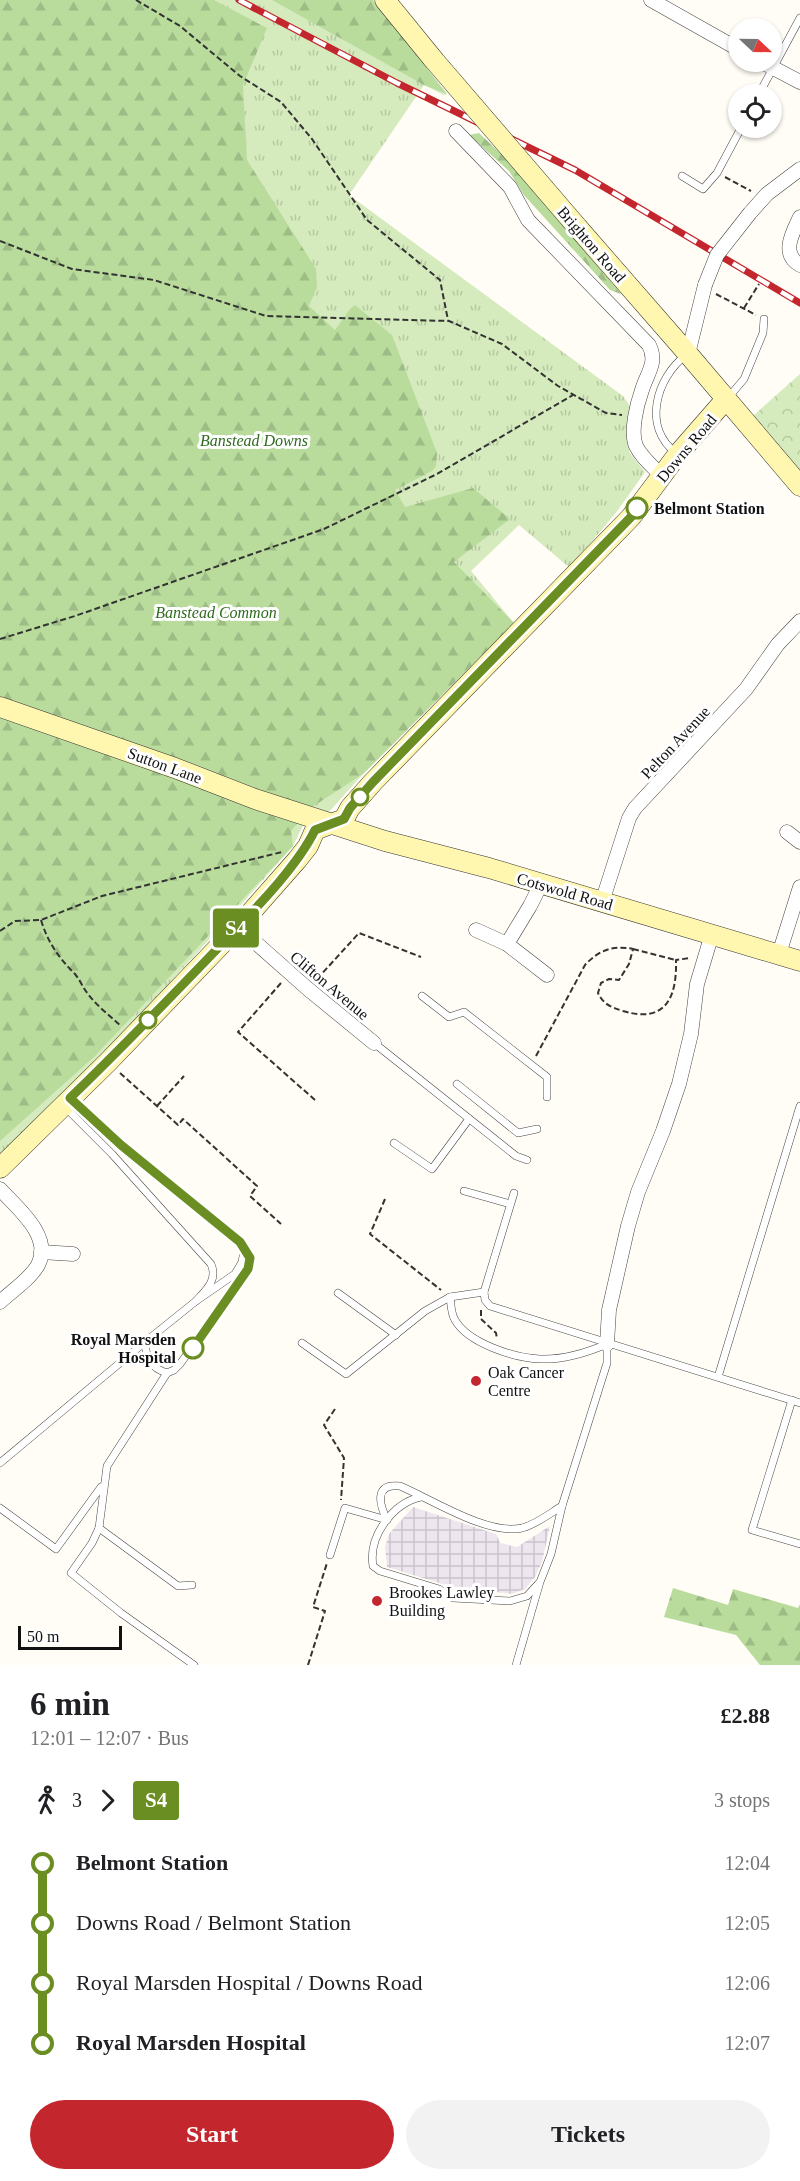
<!DOCTYPE html>
<html lang="en">
<head>
<meta charset="utf-8">
<style>
  :root { --surface:#fff; --page:#f2f2f2; --text:#202124; --muted:#757577; --accent:#c4262e }
  body { margin:0; font-family:Georgia,serif; background:var(--page); color:var(--text); height:100vh; display:flex; flex-direction:column; font-size:22px; white-space:nowrap }
  * { box-sizing:border-box; margin:0 }
  p { font-size:20px; color:var(--muted) }
  .icon { flex:none; width:33px; height:33px; fill:none; stroke:currentColor; stroke-width:2; stroke-linecap:round; stroke-linejoin:round }
  .map { position:relative; height:1665px; overflow:hidden }
  .side { display:flex; flex-direction:column; background:var(--surface); flex:1 }
  .side>* { flex:none }
  .badge { padding:0 12px; border-radius:4px; font-size:21px; line-height:39px }
  .needle { width:39px; rotate:112deg }
  .controls { position:absolute; left:728px; top:18px; display:grid; gap:12px }
  .controls a { display:grid; place-items:center; width:54px; height:54px; border-radius:50%; background:var(--surface); box-shadow:0 2px 4px #0004; font-size:30px }
  .scale { position:absolute; left:18px; bottom:15px; width:104px; box-sizing:border-box; padding-left:6px; border:3px solid #111; border-top:0; font-size:16px; line-height:21px; white-space:nowrap; color:#111; -webkit-text-stroke:4px #fff; paint-order:stroke }
  .map>.badge { position:absolute; translate:-50% -50%; box-shadow:0 0 0 3px #fff }
  .legs { display:flex; align-items:center; gap:9px; height:66px; padding:0 30px; font-size:20px }
  .legs p { margin-inline-start:auto }
  .headline { display:flex; align-items:center; justify-content:space-between; height:102px; padding:0 30px }
  h1 { font-size:33px; font-weight:600; line-height:45px }
  .button { display:flex; gap:12px; margin-top:auto; padding:12px 30px }
  .button a { flex:1; height:69px; border-radius:36px; background:var(--accent); color:#fff; font-size:24px; font-weight:600; line-height:69px; text-align:center }
  .button a+a { background:var(--page); color:var(--text) }
  ul { padding:0 30px; list-style:none }
  li { display:flex; align-items:center; gap:21px; height:60px; font-size:22px }
  li i { display:grid; place-items:center; width:9px; height:100%; margin:0 8px; background:currentColor }
  li i::after { content:''; width:15px; height:15px; margin:-8px; border:4px solid; border-radius:50%; background:var(--surface) }
  li p { margin-inline-start:auto }
  li:first-child i { background:linear-gradient(#0000 50%,currentColor 0) }
  li:last-child i { background:linear-gradient(currentColor 50%,#0000 0) }
  .map>svg:first-child { display:block }
  .industrial { fill:url(#industrial-grid) }
  .grass { fill:url(#grass-tufts) }
  .forest { fill:url(#forest-firs) }
  .park { fill:url(#park-crowns) }
  .lines { fill:none; stroke-linecap:round; stroke-linejoin:round }
  .lane-casing { stroke:#444; stroke-width:8 }
  .street-casing { stroke:#444; stroke-width:15 }
  .secondary-casing { stroke:#333; stroke-width:21 }
  .path { stroke:#333; stroke-width:2; stroke-dasharray:6 3; stroke-linecap:butt }
  .lane { stroke:#fff; stroke-width:7 }
  .street { stroke:#fff; stroke-width:14 }
  .secondary { stroke:#fff6b0; stroke-width:20 }
  .rail-casing { stroke:#c4262e; stroke-width:7 }
  .rail { stroke:#fff; stroke-width:4.5; stroke-dasharray:14; stroke-linecap:butt }
  .street-bridge-casing { stroke:#444; stroke-width:15; stroke-linecap:butt }
  .secondary-bridge-casing { stroke:#333; stroke-width:21; stroke-linecap:butt }
  .street-bridge { stroke:#fff; stroke-width:14 }
  .secondary-bridge { stroke:#fff6b0; stroke-width:20 }
  .line-1-casing { stroke:#fff; stroke-width:14 }
  .line-1 { stroke:#6b8e23; stroke-width:9 }
  .stop-1-dot { fill:#fff; stroke:#6b8e23; stroke-width:3 }
  .poi-dot { fill:#c4262e; stroke:#fff; stroke-width:2 }
  .labels { text-anchor:middle; stroke-width:6; stroke-linejoin:round; paint-order:stroke }
  .street-label { font-size:16px; fill:#111; stroke:#fff }
  .park-label { font-size:16px; font-style:italic; fill:#2f6b1f; stroke:#fff }
  .stop-label { font-size:16px; font-weight:bold; fill:#111; stroke:#fff; text-anchor:start }
  .poi-label { font-size:16px; fill:#111; stroke:#fff; text-anchor:start }
</style>
</head>
<body>
<div class="map">
<svg width="800" height="1665" viewBox="0 0 800 1665">
  <defs>
    <pattern id="industrial-grid" width="8" height="8" patternUnits="userSpaceOnUse" patternTransform="scale(1.5)"><rect width="8" height="8" fill="#eee6ef"/><path d="M0 4h8M4 0v8" fill="none" stroke="#cbc4cc"/></pattern>
    <pattern id="grass-tufts" width="24" height="20" patternUnits="userSpaceOnUse" patternTransform="scale(1.5)"><rect width="24" height="20" fill="#d5ebbd"/><path d="M3 7l-1-3M5 7V3M7 7l1-3M15 17l-1-3M17 17v-4M19 17l1-3" fill="none" stroke="#b6c8a1"/></pattern>
    <pattern id="forest-firs" width="22" height="20" patternUnits="userSpaceOnUse" patternTransform="scale(1.5)"><rect width="22" height="20" fill="#b9dc9c"/><path d="M5 1l3.5 6h-7zM16 11l3.5 6h-7z" fill="#9ebc85"/></pattern>
    <pattern id="park-crowns" width="20" height="18" patternUnits="userSpaceOnUse" patternTransform="scale(1.5)"><rect width="20" height="18" fill="#d5ebbd"/><path d="M2 6a3 3 0 1 1 6 0M12 15a3 3 0 1 1 6 0" fill="none" stroke="#b6c8a1"/></pattern>
  </defs>
  <rect width="100%" height="100%" fill="#fffdf5"/>
  <polygon class="industrial" points="413,1507 496,1534 500,1543 517,1547 550,1526 542,1562 535,1577 525,1589 512,1594 449,1586 387,1567 385,1547 389,1534"/>
  <polygon class="grass" points="0,0 373,0 447,94 444,95 424,85 349,195 623,396 630,406 629,452 645,472 618,510 570,568 519,525 471,571 514,623 363,774 328,813 311,809 293,846 230,917 0,1167"/>
  <g class="forest">
    <polygon points="0,0 214,0 267,28 243,85 247,160 316,269 317,287 309,306 335,330 350,309 355,305 392,335 437,453 436,466 432,471 395,490 405,507 473,488 510,519 454,562 514,623 363,774 312,807 291,831 293,846 94,1057 0,1141"/>
    <polygon points="272,0 373,0 447,94 424,85"/>
    <polygon points="479,133 513,165 621,294 610,290 523,194 509,171 469,135"/>
    <polygon points="673,1588 728,1605 733,1589 798,1608 800,1604 800,1665 760,1665 736,1635 664,1617"/>
  </g>
  <polygon class="park" points="800,374 800,472 760,427 754,415"/>
  <g class="lines">
    <defs>
      <g id="lane">
        <polyline points="759,94 800,18"/>
        <polyline points="682,176 703,189 717,173 741,128"/>
        <polyline points="728,398 744,379 763,333 764,319"/>
        <path d="M676 453C642 427 656 378 686 355"/>
        <polyline points="422,996 449,1017 464,1012 547,1077 547,1097"/>
        <polyline points="374,1043 516,1156 527,1160"/>
        <polyline points="457,1084 518,1133 537,1129"/>
        <polyline points="73,1101 121,1145 240,1242 250,1258 248,1269 180,1364 174,1370 167,1373 107,1466 99,1528 92,1543 71,1573 121,1613 194,1665"/>
        <path d="M65 1107 112 1154 211 1264C218 1280 206 1290 196 1301"/>
        <polyline points="394,1143 432,1169 469,1119"/>
        <polyline points="464,1191 510,1204"/>
        <polyline points="514,1193 484,1292 485,1300 490,1306 800,1403"/>
        <polyline points="338,1293 396,1335"/>
        <path d="M450 1297C451 1304 451 1314 455 1320 468 1343 514 1358 540 1359 563 1360 586 1353 607 1344V1363L562 1506 551 1554 540 1582 516 1665"/>
        <polyline points="302,1343 346,1374 425,1311 450,1297 484,1292"/>
        <path d="M167 1373C151 1368 146 1359 145 1342L196 1301 235 1274 242 1262 244 1251 243 1248"/>
        <polyline points="718,1377 800,1106"/>
        <polyline points="792,1400 752,1530 800,1544"/>
        <polyline points="0,1463 145,1342"/>
        <path d="M421 1497C393 1503 368 1536 373 1566L380 1571 439 1589 453 1598 510 1601 527 1596 538 1584"/>
        <polyline points="0,1508 56,1549 101,1487"/>
        <path d="M387 1520C379 1504 374 1483 400 1486 431 1499 488 1536 522 1528 537 1524 549 1514 562 1506"/>
        <polyline points="99,1528 178,1586 192,1585"/>
        <polyline points="330,1555 345,1508 387,1520"/>
      </g>
      <g id="street">
        <polyline points="651,0 738,49"/>
        <polyline points="762,62 800,82"/>
        <path d="M456 131 510 187 528 220 649 345C658 363 647 373 642 390 637 404 630 432 636 446 641 457 653 467 661 475"/>
        <polyline points="750,213 767,194 800,169"/>
        <path d="M800 217C793 232 780 254 800 265"/>
        <polyline points="688,354 705,285"/>
        <polyline points="787,832 800,842"/>
        <polyline points="602,902 629,818 635,808 746,689 778,644 800,621"/>
        <polyline points="238,927 308,989 374,1043"/>
        <polyline points="476,930 507,944 547,975"/>
        <polyline points="507,944 530,906 541,884"/>
        <polyline points="779,954 800,887"/>
        <path d="M0 1189C17 1208 53 1236 38 1265 30 1279 12 1291 0 1302"/>
        <polyline points="41,1252 73,1254"/>
        <polyline points="607,1344 609,1310 628,1226 638,1192 663,1131 679,1084 691,1034 697,984 712,934"/>
      </g>
      <g id="secondary">
        <polyline points="385,0 433,59"/>
        <polyline points="579,229 688,354 800,486"/>
        <polyline points="0,707 175,768 255,799 385,841 489,868 800,961"/>
        <polyline points="0,1168 108,1062 238,927 297,860 308,846 315,830 344,819 350,808 373,782 631,517 678,454 726,399"/>
      </g>
    </defs>
    <use href="#lane" class="lane-casing"/>
    <use href="#street" class="street-casing"/>
    <use href="#secondary" class="secondary-casing"/>
    <g class="path">
      <polyline points="136,0 180,26 240,76 281,102 312,139 367,220 440,280 448,320"/>
      <polyline points="725,177 751,191"/>
      <polyline points="0,241 72,269 154,280 266,316 449,321 502,344 558,386 606,413 622,415"/>
      <polyline points="716,294 756,315"/>
      <polyline points="744,308 759,284"/>
      <polyline points="0,639 75,616 324,529 437,474 573,395"/>
      <path d="M41 920C48 943 59 958 75 974 80 980 83 988 88 994 97 1006 110 1016 121 1026"/>
      <polyline points="0,931 15,921 41,920 102,896 282,852"/>
      <polyline points="633,949 676,960"/>
      <polyline points="317,979 359,933 421,957"/>
      <polyline points="281,983 238,1032 315,1100"/>
      <path d="M536 1056 585 965C599 950 613 945 633 949L629 964 619 980 609 979 601 983 598 993C604 1005 611 1007 623 1011 666 1024 677 997 676 960L690 958"/>
      <polyline points="120,1073 178,1125 183,1119 257,1186 250,1196 281,1224"/>
      <polyline points="157,1106 184,1076"/>
      <polyline points="385,1199 370,1234 441,1290"/>
      <polyline points="481,1310 481,1319 496,1333 497,1339"/>
      <polyline points="335,1409 324,1425 344,1458 341,1500"/>
      <polyline points="308,1665 325,1611 313,1607 327,1563"/>
    </g>
    <use href="#lane" class="lane"/>
    <use href="#street" class="street"/>
    <use href="#secondary" class="secondary"/>
    <defs>
      <polyline id="rail" points="239,0 397,83 575,170 800,303"/>
    </defs>
    <use href="#rail" class="rail-casing"/>
    <use href="#rail" class="rail"/>
    <defs>
      <polyline id="street-bridge" points="705,285 717,255 750,213"/>
      <polyline id="secondary-bridge" points="433,59 579,229"/>
    </defs>
    <use href="#street-bridge" class="street-bridge-casing"/>
    <use href="#secondary-bridge" class="secondary-bridge-casing"/>
    <use href="#street-bridge" class="street-bridge"/>
    <use href="#secondary-bridge" class="secondary-bridge"/>
  </g>
  <g class="lines">
    <defs>
      <path id="line-1" d="M193 1348 248 1269 250 1258 240 1242 121 1145 70 1098C121 1049 170 998 219 947 250 914 296 869 315 830L344 819 350 808 373 782 631 517 637 508"/>
    </defs>
    <use href="#line-1" class="line-1-casing"/>
    <use href="#line-1" class="line-1"/>
  </g>
  <g class="stop-1-dot">
    <circle cx="637" cy="508" r="10"/>
    <circle cx="360" cy="797" r="8"/>
    <circle cx="148" cy="1020" r="8"/>
    <circle cx="193" cy="1348" r="10"/>
  </g>
  <g class="poi-dot">
    <circle cx="476" cy="1381" r="6"/>
    <circle cx="377" cy="1601" r="6"/>
  </g>
  <g class="labels">
    <g class="street-label">
      <text transform="translate(592 244) rotate(49)" y="6">Brighton Road</text>
      <text transform="translate(686 448) rotate(-50)" y="6">Downs Road</text>
      <text transform="translate(675 742) rotate(-47)" y="6">Pelton Avenue</text>
      <text transform="translate(165 765) rotate(20)" y="6">Sutton Lane</text>
      <text transform="translate(565 891) rotate(16)" y="6">Cotswold Road</text>
      <text transform="translate(330 985) rotate(40)" y="6">Clifton Avenue</text>
    </g>
    <g class="park-label">
      <text x="254" y="446">Banstead Downs</text>
      <text x="216" y="618">Banstead Common</text>
    </g>
    <g class="stop-label">
      <text x="654" y="514">Belmont Station</text>
      <text x="176" y="1345" text-anchor="end">Royal Marsden<tspan x="176" dy="18">Hospital</tspan></text>
    </g>
    <g class="poi-label">
      <text x="488" y="1378">Oak Cancer<tspan x="488" dy="18">Centre</tspan></text>
      <text x="389" y="1598">Brookes Lawley<tspan x="389" dy="18">Building</tspan></text>
    </g>
  </g>
</svg>
<div class="controls">
<a><svg class="needle" viewBox="-14 -14 28 28"><path d="M0-13l5 13h-10z" fill="#e53935"/><path d="M0 13l5-13h-10z" fill="#757577"/></svg></a>
<a><svg class="icon" aria-label="locate" viewBox="0 0 24 24"><circle cx="12" cy="12" r="6"/><path d="M12 2v4M12 18v4M2 12h4M18 12h4"/></svg></a>
</div>
<div class="scale">50 m</div>
<b class="badge" style="left:236px;top:928px;background:#6b8e23;color:#fff">S4</b>
</div>
<section class="side">
<div class="headline"><div><h1>6 min</h1><p>12:01 – 12:07 · Bus</p></div><b>£2.88</b></div>
<div class="legs"><svg class="icon" aria-label="walk" viewBox="0 0 24 24"><circle cx="13" cy="4" r="2"/><path d="M13 8l-2 6 4 7M11 14l-3 7M7 12l3-4h3l4 4"/></svg>3<svg class="icon" aria-label="forward" viewBox="0 0 24 24"><path d="M9 5l7 7-7 7"/></svg><b class="badge" style="background:#6b8e23;color:#fff">S4</b><p>3 stops</p></div>
<ul>
<li><i style="color:#6b8e23"></i><b>Belmont Station</b><p>12:04</p></li>
<li><i style="color:#6b8e23"></i><span>Downs Road / Belmont Station</span><p>12:05</p></li>
<li><i style="color:#6b8e23"></i><span>Royal Marsden Hospital / Downs Road</span><p>12:06</p></li>
<li><i style="color:#6b8e23"></i><b>Royal Marsden Hospital</b><p>12:07</p></li>
</ul>
<div class="button"><a>Start</a><a>Tickets</a></div>
</section>
</body>
</html>
